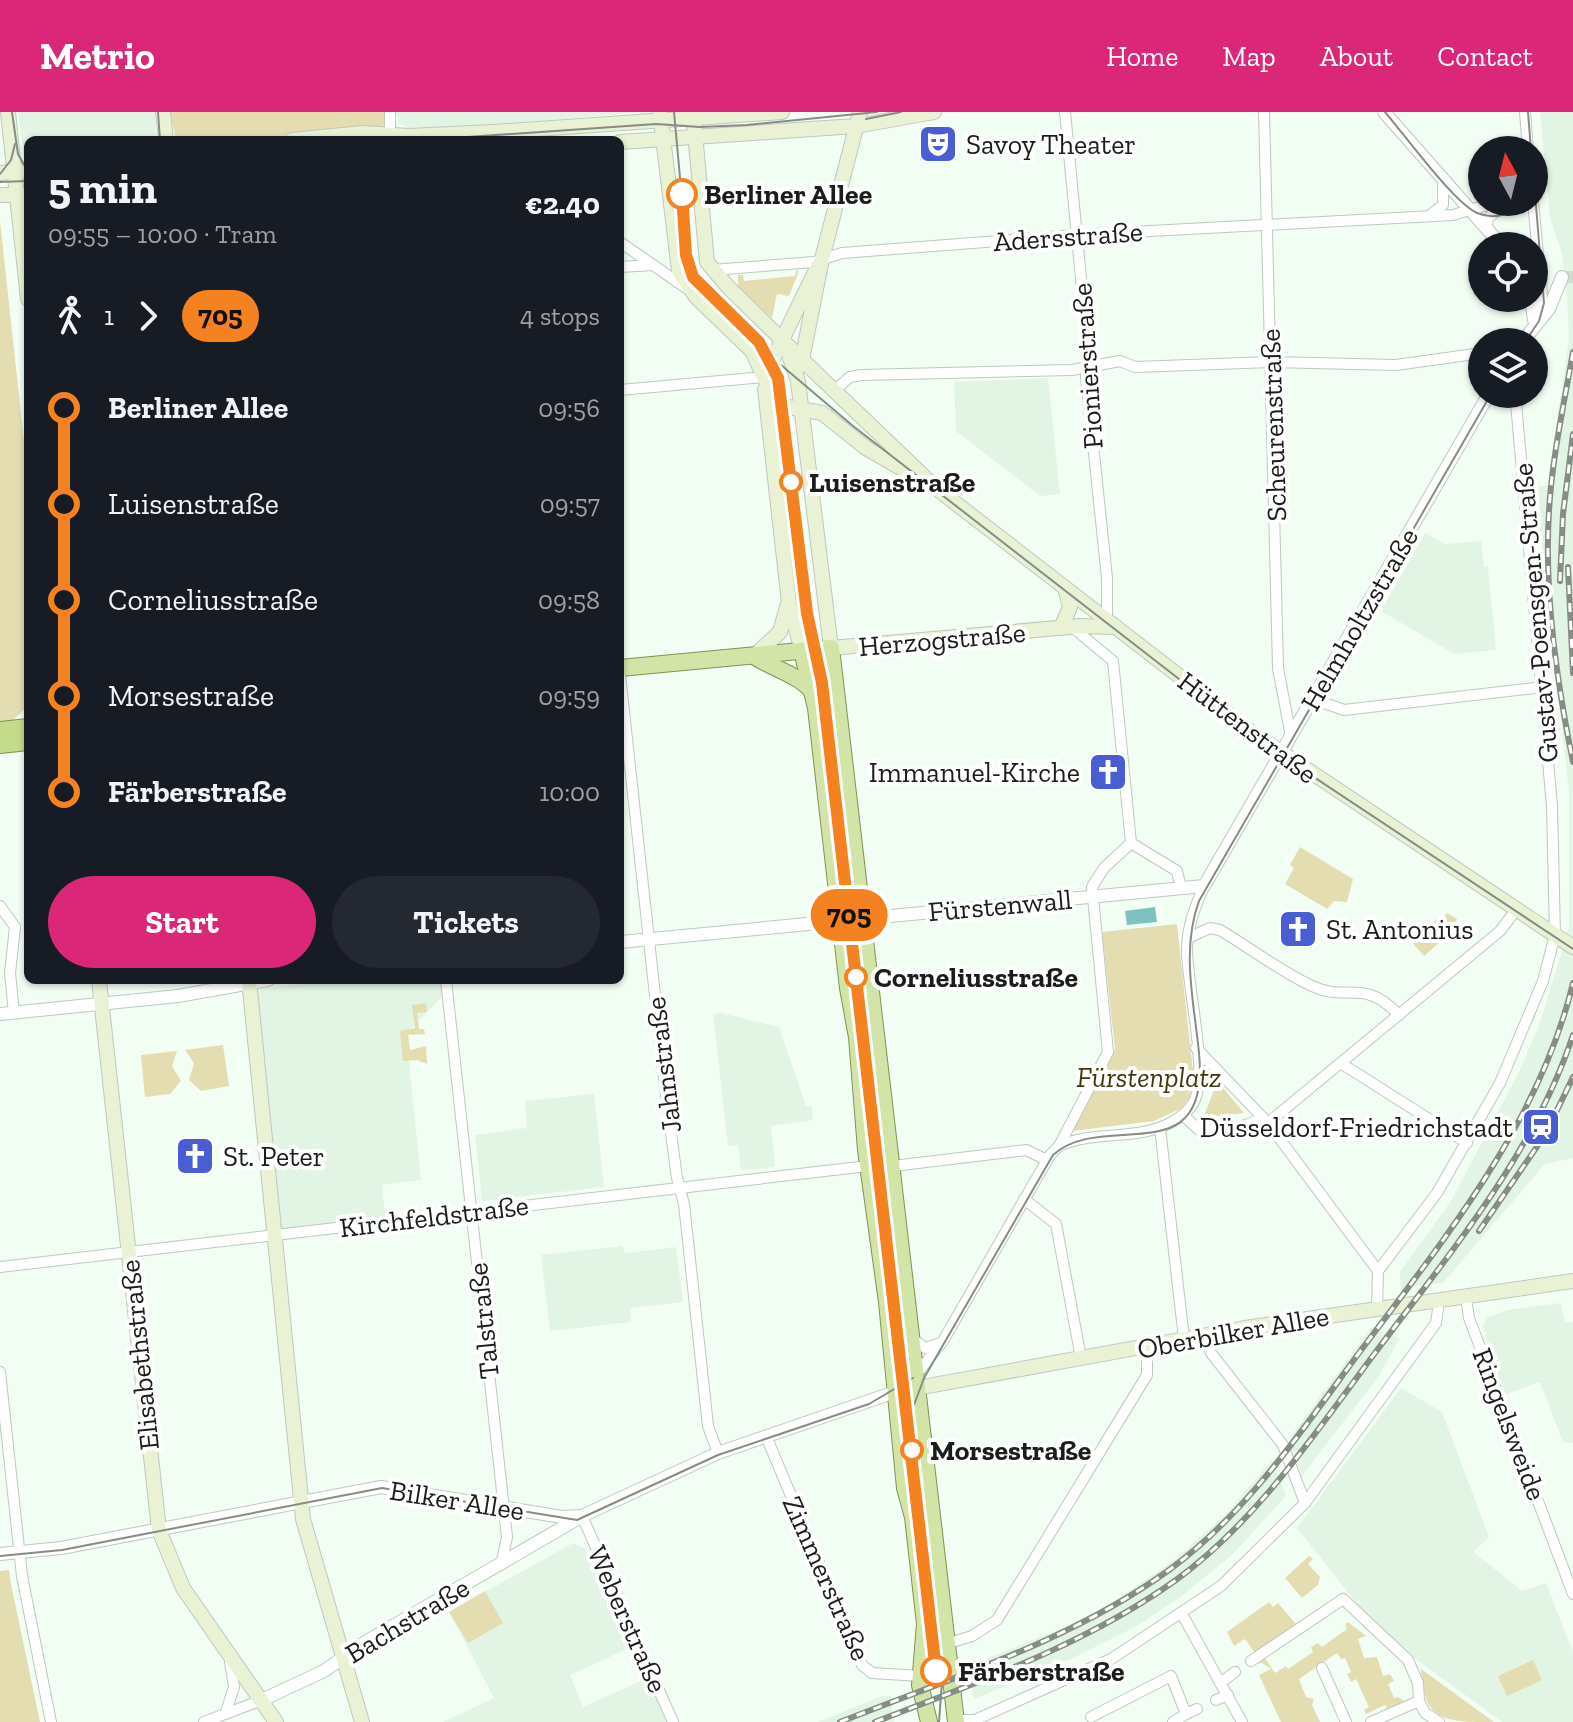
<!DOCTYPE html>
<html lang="en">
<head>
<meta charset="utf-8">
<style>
  :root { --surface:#171b24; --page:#242831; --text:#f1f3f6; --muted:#9ea1a6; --accent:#db2777 }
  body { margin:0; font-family:"Zilla Slab",serif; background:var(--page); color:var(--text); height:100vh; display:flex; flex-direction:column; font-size:30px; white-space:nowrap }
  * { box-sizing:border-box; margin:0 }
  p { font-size:26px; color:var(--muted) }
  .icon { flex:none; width:44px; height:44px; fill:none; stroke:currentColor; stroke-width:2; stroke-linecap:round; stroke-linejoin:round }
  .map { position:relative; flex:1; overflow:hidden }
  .details { position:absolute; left:24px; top:24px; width:600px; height:848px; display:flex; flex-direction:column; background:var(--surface); border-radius:12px; box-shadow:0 2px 6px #0004 }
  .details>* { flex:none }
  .badge { padding:0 16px; border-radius:26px; font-size:28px; line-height:52px }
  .needle { width:52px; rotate:353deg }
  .controls { position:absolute; left:1468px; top:24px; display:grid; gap:16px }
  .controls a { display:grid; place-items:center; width:80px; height:80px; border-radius:50%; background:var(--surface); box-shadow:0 2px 6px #0004; font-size:40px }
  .map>.badge { position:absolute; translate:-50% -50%; box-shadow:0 0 0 4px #fff }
  .legs { display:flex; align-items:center; gap:12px; height:88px; padding:0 24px; font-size:26px }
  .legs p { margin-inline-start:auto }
  .headline { display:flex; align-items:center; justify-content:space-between; height:136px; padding:0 24px }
  h1 { font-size:44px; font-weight:700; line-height:60px }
  .cta { display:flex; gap:16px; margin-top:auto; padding:16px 24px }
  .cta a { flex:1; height:92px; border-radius:48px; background:var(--accent); color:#fff; font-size:32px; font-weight:700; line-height:92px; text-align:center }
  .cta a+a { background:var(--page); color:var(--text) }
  ul { padding:0 24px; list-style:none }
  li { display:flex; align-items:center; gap:28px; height:96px; font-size:30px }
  li i { display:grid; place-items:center; width:12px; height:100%; margin:0 10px; background:currentColor }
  li i::after { content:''; width:20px; height:20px; margin:-10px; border:6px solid; border-radius:50%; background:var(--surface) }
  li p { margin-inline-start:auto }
  li:first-child i { background:linear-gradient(#0000 50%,currentColor 0) }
  li:last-child i { background:linear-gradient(currentColor 50%,#0000 0) }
  header { display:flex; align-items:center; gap:48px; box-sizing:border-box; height:112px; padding:0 40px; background:var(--accent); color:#fff }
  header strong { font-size:38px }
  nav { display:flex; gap:44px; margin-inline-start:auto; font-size:28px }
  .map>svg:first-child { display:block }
  .built { fill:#e2f4e3 }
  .green { fill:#e5ddb2 }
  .water { fill:#7fc1c1 }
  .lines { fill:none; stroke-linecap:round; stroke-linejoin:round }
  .tertiary-tunnel { stroke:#d2dcd2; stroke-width:12; stroke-dasharray:12 6; stroke-linecap:butt }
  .minor-casing { stroke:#bdc9be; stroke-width:12 }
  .tertiary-casing { stroke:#bdc9be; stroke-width:14 }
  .secondary-casing { stroke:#bdc9be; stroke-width:16 }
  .primary-casing { stroke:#7f9352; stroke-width:18 }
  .trunk-casing { stroke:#7f9352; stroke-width:18 }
  .minor { stroke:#fff; stroke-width:10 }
  .tertiary { stroke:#fff; stroke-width:12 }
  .secondary { stroke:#e9f2d4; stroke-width:14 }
  .primary { stroke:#d3e4a9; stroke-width:16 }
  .trunk { stroke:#c4db8c; stroke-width:16 }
  .tram { stroke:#858d85; stroke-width:2 }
  .rail-casing { stroke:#858d85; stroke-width:6 }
  .rail { stroke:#fff; stroke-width:3; stroke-dasharray:9; stroke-linecap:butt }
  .line-1-casing { stroke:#fff; stroke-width:18 }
  .line-1 { stroke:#f58220; stroke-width:12 }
  .stop-1-dot { fill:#fff; stroke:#f58220; stroke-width:4 }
  .labels { text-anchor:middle; stroke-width:8; stroke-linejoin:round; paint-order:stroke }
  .poi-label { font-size:28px; fill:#1a1e1a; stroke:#fff; text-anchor:start }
  .stop-label { font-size:28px; font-weight:bold; fill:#1a1e1a; stroke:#fff; text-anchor:start }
  .street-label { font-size:28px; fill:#1a1e1a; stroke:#fff }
  .park-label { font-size:28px; font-style:italic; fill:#3f370f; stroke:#fff }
</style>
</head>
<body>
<header>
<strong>Metrio</strong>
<nav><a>Home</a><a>Map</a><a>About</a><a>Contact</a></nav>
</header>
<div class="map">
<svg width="1573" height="1610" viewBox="0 0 1573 1610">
  <rect width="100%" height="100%" fill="#f2fef3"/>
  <g class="built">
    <polygon points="18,0 155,0 156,27 28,28 28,51 25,51"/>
    <polygon points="396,0 647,0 413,19 399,11"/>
    <polygon points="1540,0 1573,0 1573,1046 1545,1052 1443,1171 1401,1176 1400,1160 1451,1089 1520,958 1540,911 1569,815 1569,680 1535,375 1548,373 1569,226 1567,183 1562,141 1550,106"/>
    <polygon points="1048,266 1060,382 1040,384 956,319 954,270"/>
    <polygon points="1425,421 1445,432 1481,429 1484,455 1488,455 1496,538 1454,542 1381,499"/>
    <polygon points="332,868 443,868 445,882 406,921 421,1068 382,1073 385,1106 286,1118 279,1115 257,882 261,877"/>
    <polygon points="721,901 779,915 806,994 812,994 813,1008 771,1014 775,1055 741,1058 738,1033 728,1034 713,902"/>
    <polygon points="594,982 604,1075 482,1089 475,1023 527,1016 525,989"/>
    <polygon points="622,1134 625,1141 676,1135 683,1190 630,1196 631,1210 550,1219 541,1143"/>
    <polygon points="1561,1191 1565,1211 1573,1210 1573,1331 1563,1330 1540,1270 1504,1283 1483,1214 1487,1206 1507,1198"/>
    <polygon points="1371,1216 1400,1226 1378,1265 1302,1364 1289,1327"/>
    <polygon points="1401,1276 1442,1300 1489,1425 1473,1440 1522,1479 1546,1471 1573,1541 1573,1610 1502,1610 1401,1536 1362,1498 1297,1416"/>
    <polygon points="1272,1348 1286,1384 1232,1443 1183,1483 1139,1513 1073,1546 974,1587 968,1554 1068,1514 1109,1493 1177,1446 1225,1403"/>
    <polygon points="573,1431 584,1436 589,1445 629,1536 570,1563 583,1595 650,1565 669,1610 443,1610 494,1586 449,1500"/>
    <polygon points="882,1584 891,1584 894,1610 818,1610"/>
  </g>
  <g class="green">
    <polygon points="170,0 385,0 386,10 381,17 234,28 176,28"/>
    <polygon points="0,109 28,366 28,594 12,609 0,611"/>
    <polygon points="796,159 799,159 789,184 777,182 772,206 738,175 738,163 743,163 744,169 795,164"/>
    <polygon points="1300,735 1353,767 1347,790 1334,789 1327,797 1285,772 1294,756 1290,753"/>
    <polygon points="1447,801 1457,807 1454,813 1457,815 1424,844 1407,825 1413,818 1422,824 1439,804 1443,806"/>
    <polygon points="1177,812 1193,960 1190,985 1182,996 1154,1009 1072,1019 1115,937 1102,820"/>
    <polygon points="426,891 427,900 417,901 419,917 424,917 425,922 408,923 410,938 426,934 427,952 417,948 403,949 400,919 415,916 412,893"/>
    <polygon points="223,933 229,974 201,979 189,968 194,951 185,938"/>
    <polygon points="177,939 172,954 181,969 170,982 145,985 141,943"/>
    <polygon points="1217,971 1219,971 1244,1001 1203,1006"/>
    <polygon points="1309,1444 1313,1447 1308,1452 1320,1465 1318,1473 1302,1486 1285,1466"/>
    <polygon points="9,1458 11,1472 40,1610 0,1610 0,1459"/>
    <polygon points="485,1479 503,1511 468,1531 449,1500"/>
    <polygon points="1269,1490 1273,1495 1278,1491 1296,1512 1255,1541 1245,1527 1234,1534 1227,1520"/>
    <polygon points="1348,1510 1366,1524 1358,1527 1364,1546 1377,1545 1383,1564 1390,1562 1394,1569 1388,1572 1394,1586 1398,1585 1405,1590 1387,1596 1385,1593 1366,1602 1364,1598 1369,1595 1356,1567 1351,1570 1347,1562 1351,1560 1345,1546 1341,1547 1337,1541 1299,1567 1306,1585 1314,1587 1312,1593 1320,1610 1281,1610 1259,1563 1271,1557 1262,1551 1253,1552 1265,1546 1275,1561 1286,1554 1288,1557 1313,1540 1311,1535 1318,1531 1322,1535 1347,1517 1345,1513"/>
    <polygon points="1533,1548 1542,1568 1507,1584 1498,1564"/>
    <path d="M1421 1557 1494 1610C1445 1610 1423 1610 1421 1557Z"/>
  </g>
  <polygon class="water" points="1155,795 1157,810 1127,813 1125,799"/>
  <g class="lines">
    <polyline class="tertiary-tunnel" points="1564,165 1573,165"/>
    <defs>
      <g id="minor">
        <polyline points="1065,0 1088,239 1086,265 1107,466 1107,508"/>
        <polyline points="1264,0 1278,556 1291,625"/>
        <polyline points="1525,0 1528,38"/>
        <polyline points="390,23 390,0"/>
        <polyline points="1533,90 1540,163"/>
        <polyline points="1429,104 1443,93 1443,69"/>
        <polyline points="1486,117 1488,106 1508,90"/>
        <polyline points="620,130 689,178"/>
        <polyline points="620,155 653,153"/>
        <polyline points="712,158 814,150 842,141 1075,123 1453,103 1497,90"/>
        <polyline points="620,278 764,265"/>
        <polyline points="835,278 850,265 861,263 1072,258 1120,249 1135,255 1271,250 1396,253 1482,241"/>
        <polyline points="1072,515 1113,549 1131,731"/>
        <polyline points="620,563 666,984 677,1066 684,1092 708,1314 718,1341"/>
        <polyline points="1313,587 1344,598 1543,575"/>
        <polyline points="1131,731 1177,759 1181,776"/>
        <polyline points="0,794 15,815 10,861 14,901"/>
        <path d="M1188 826 1210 816 1220 818C1250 836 1280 859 1312 874 1348 891 1363 865 1399 903"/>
        <polyline points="446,868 507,1425 501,1453"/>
        <polyline points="1196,936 1268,1011 1378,1159 1377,1196"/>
        <polyline points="1342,952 1467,1031"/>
        <path d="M1183 1003 1198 1017C1217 1019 1247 1017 1262 1005"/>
        <polyline points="1268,1011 1500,819 1516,798"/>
        <polyline points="1160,1016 1184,1227"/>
        <path d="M1059 1034C1094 1018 1138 1029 1172 1010 1181 1005 1189 999 1194 990 1209 961 1187 874 1187 838 1187 815 1195 795 1204 774"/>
        <polyline points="893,1054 1026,1038 1047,1048"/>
        <polyline points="1024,1087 1056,1112 1081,1246"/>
        <polyline points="0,1155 868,1054"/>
        <polyline points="1378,1159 1437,1081 1500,971 1543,869 1555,823 1552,694 1516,291 1504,282"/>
        <polyline points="1466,1186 1469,1206 1573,1482"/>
        <polyline points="1205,1223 1211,1241 1283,1333 1305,1391"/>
        <polyline points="913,1227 925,1236 941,1231"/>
        <polyline points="0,1260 22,1464 51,1610"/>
        <polyline points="914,1265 943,1229 1050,1043 1059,1034 1108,940 1092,775 1104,756 1131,731"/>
        <polyline points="766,1324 862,1553 872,1561 920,1564"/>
        <polyline points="582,1404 673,1610"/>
        <polyline points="1182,1502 1242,1610"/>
        <polyline points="949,1531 972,1524 997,1508 1147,1263 1147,1234"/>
        <polyline points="1251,1549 1343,1487 1408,1548 1418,1571 1419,1589"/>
        <polyline points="1322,1556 1346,1610"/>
        <polyline points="1220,1571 1235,1560"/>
        <polyline points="1216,1588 1228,1583"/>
        <polyline points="226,1600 234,1575 230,1550"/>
        <polyline points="1091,1605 1171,1564 1186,1602 1197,1597"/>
        <polyline points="954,1608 975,1608 1111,1547 1221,1474 1305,1391 1436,1211 1439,1190"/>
        <polyline points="204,1610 262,1588"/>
        <polyline points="1173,1610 1186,1602"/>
        <polyline points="1371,1610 1419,1589 1425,1601 1439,1610"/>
      </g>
      <g id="tertiary">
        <polyline points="1384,0 1502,134"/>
        <polyline points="1531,186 1534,208"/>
        <polyline points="1536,207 1541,189 1540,163"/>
        <polyline points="1522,230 1549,197 1562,165"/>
        <polyline points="620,830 1204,774 1489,282"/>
        <polyline points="0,902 178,884 268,868"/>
        <polyline points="0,1442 61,1436 381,1375 562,1405 582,1404 718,1341 895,1280"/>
        <polyline points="262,1588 324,1559 367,1529 579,1406"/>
      </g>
      <g id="secondary">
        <polyline points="8,0 28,187"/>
        <polyline points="163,0 166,28"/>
        <polyline points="660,0 679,159 696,185 752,239 777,293 822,301 866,336 925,370"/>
        <polyline points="693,0 707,150 729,176 820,265 936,376 1254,622 1573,835"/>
        <polyline points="292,28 364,21 409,24 493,20 782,0"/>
        <polyline points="620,30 856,14 934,0"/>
        <polyline points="0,61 28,58"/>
        <polyline points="0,83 28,83"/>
        <polyline points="787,236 798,269 831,536 1080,514 1116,515"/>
        <polyline points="801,253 822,147 860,0"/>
        <polyline points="764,265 818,154"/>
        <polyline points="765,277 789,491 802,539"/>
        <polyline points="1061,516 1070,495 1065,476"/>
        <polyline points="754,544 780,520 787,495"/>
        <polyline points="99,868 159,1418 183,1476 276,1610"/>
        <polyline points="249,868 303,1407 362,1610"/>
        <polyline points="895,1280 1245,1216 1573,1169"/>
      </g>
      <g id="primary">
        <polyline points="802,539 816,596 848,876 857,925 866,1038 887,1190 905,1376 913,1405 925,1512 920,1573 929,1610"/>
        <path d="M754 544C773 557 798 562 813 580"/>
        <polyline points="620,556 831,536 956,1610"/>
      </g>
      <g id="trunk">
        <polyline points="0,618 28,615"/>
        <polyline points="0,633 28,630"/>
      </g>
    </defs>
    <use href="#minor" class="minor-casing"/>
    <use href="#tertiary" class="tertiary-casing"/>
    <use href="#secondary" class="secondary-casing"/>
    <use href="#primary" class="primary-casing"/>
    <use href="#trunk" class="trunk-casing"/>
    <use href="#minor" class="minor"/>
    <use href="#tertiary" class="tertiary"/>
    <use href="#secondary" class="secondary"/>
    <use href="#primary" class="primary"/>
    <use href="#trunk" class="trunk"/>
    <g class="tram">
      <polyline points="12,0 18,42 28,60"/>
      <polyline points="158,0 160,28"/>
      <polyline points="674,0 688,153 703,179 762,233"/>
      <path d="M1385 0C1404 22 1454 91 1477 101 1494 108 1511 103 1522 90"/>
      <polyline points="1528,0 1531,38"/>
      <polyline points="866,7 901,0"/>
      <polyline points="425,28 656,12 700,15 747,13 877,0"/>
      <polyline points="0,62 11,48 15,32"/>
      <polyline points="0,70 28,69"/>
      <polyline points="758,222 775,243 785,272 812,500 825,562 942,1570 939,1610"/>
      <polyline points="1525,230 1539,209 1544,191 1534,69"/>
      <polyline points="781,253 853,314 1255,626 1573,837"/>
      <path d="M914 1293 924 1266 1053 1043C1103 997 1211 1064 1199 941 1194 890 1181 838 1199 789L1491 282"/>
      <polyline points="0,1444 62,1438 382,1376 577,1408 718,1343 869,1292 913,1266"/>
    </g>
    <defs>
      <g id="rail">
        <path d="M1573 240C1564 292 1552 346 1549 399 1544 478 1557 572 1573 650"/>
        <polyline points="1568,455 1573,561"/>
        <polyline points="1560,469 1563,402 1573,322"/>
        <polyline points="1479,1119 1545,1023 1573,965"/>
        <path d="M840 1610C951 1566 1071 1529 1169 1458 1246 1402 1300 1321 1356 1245 1441 1131 1539 1013 1573 871"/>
        <path d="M875 1610C978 1570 1085 1533 1176 1468 1258 1408 1315 1321 1375 1241 1449 1142 1534 1042 1573 923"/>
      </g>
    </defs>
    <use href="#rail" class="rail-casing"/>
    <use href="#rail" class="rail"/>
  </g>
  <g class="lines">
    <defs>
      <polyline id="line-1" points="682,82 686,143 693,165 759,230 778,266 807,501 822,571 936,1559"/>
    </defs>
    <use href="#line-1" class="line-1-casing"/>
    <use href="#line-1" class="line-1"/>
  </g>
  <defs>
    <symbol id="theatre-square" viewBox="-11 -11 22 22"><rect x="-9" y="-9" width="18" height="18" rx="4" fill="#485ed2" stroke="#fff"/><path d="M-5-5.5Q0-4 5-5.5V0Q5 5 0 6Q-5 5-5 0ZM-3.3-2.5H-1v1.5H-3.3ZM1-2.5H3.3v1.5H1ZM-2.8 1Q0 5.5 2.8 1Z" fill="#fff"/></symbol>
    <symbol id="church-square" viewBox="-11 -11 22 22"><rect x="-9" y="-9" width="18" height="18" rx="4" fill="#485ed2" stroke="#fff"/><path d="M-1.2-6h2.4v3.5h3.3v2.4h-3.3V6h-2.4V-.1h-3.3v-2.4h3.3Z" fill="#fff"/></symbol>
    <symbol id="station-square" viewBox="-11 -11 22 22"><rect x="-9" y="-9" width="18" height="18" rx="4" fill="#485ed2" stroke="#fff"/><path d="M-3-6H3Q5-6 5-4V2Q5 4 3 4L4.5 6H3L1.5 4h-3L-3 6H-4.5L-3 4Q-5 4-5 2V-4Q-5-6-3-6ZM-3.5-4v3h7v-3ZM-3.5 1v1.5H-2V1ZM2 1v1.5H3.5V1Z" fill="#fff"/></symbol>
  </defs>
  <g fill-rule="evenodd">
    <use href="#theatre-square" x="916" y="10" width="44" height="44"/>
    <use href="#church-square" x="1086" y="638" width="44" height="44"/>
    <use href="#church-square" x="1276" y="795" width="44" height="44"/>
    <use href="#station-square" x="1519" y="993" width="44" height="44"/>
    <use href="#church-square" x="173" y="1022" width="44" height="44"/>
  </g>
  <g class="stop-1-dot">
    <circle cx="682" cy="82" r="14"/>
    <circle cx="791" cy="370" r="10"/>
    <circle cx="856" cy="865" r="10"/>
    <circle cx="912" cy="1338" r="10"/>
    <circle cx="936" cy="1559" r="14"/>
  </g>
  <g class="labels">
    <g class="poi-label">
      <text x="966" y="42">Savoy Theater</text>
      <text x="1080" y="670" text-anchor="end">Immanuel-Kirche</text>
      <text x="1326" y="827">St. Antonius</text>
      <text x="1513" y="1025" text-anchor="end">Düsseldorf-Friedrichstadt</text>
      <text x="223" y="1054">St. Peter</text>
    </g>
    <g class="stop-label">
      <text x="704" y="92">Berliner Allee</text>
      <text x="809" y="380">Luisenstraße</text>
      <text x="874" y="875">Corneliusstraße</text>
      <text x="930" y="1348">Morsestraße</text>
      <text x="958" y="1569">Färberstraße</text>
    </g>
    <g class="street-label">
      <text transform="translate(1068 124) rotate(-4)" y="10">Adersstraße</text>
      <text transform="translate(1087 254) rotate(-94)" y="10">Pionierstraße</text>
      <text transform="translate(1273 313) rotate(-92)" y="10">Scheurenstraße</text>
      <text transform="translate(1535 501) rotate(-95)" y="10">Gustav-Poensgen-Straße</text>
      <text transform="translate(1359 507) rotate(-60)" y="10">Helmholtzstraße</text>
      <text transform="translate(942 527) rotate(-5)" y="10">Herzogstraße</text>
      <text transform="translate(1248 615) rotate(37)" y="10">Hüttenstraße</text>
      <text transform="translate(1000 793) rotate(-5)" y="10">Fürstenwall</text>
      <text transform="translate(663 953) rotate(-97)" y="10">Jahnstraße</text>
      <text transform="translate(434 1104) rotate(-7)" y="10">Kirchfeldstraße</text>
      <text transform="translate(483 1209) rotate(-96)" y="10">Talstraße</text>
      <text transform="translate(1233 1220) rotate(-10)" y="10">Oberbilker Allee</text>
      <text transform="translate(139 1243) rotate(-96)" y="10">Elisabethstraße</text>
      <text transform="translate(1510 1312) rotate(69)" y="10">Ringelsweide</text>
      <text transform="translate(457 1388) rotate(9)" y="10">Bilker Allee</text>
      <text transform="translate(827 1466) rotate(66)" y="10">Zimmerstraße</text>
      <text transform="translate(628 1507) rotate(66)" y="10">Weberstraße</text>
      <text transform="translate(407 1508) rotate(-31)" y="10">Bachstraße</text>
    </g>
    <g class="park-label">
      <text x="1149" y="975">Fürstenplatz</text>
    </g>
  </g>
</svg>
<div class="controls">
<a><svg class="needle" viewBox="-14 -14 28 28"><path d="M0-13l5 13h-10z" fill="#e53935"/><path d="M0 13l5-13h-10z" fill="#9ea1a6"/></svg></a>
<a><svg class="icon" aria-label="locate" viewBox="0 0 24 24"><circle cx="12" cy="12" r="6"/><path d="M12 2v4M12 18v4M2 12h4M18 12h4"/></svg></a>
<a><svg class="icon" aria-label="layers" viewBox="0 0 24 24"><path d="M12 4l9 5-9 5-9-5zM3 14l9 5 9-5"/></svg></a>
</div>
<b class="badge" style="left:849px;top:803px;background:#f58220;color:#111">705</b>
<section class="details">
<div class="headline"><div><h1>5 min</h1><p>09:55 – 10:00 · Tram</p></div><b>€2.40</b></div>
<div class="legs"><svg class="icon" aria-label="walk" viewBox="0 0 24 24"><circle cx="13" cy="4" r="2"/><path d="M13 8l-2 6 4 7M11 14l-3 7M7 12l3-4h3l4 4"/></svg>1<svg class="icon" aria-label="forward" viewBox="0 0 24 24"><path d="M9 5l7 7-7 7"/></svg><b class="badge" style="background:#f58220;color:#111">705</b><p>4 stops</p></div>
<ul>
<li><i style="color:#f58220"></i><b>Berliner Allee</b><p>09:56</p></li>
<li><i style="color:#f58220"></i><span>Luisenstraße</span><p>09:57</p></li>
<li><i style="color:#f58220"></i><span>Corneliusstraße</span><p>09:58</p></li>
<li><i style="color:#f58220"></i><span>Morsestraße</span><p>09:59</p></li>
<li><i style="color:#f58220"></i><b>Färberstraße</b><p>10:00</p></li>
</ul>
<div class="cta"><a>Start</a><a>Tickets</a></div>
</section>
</div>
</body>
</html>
